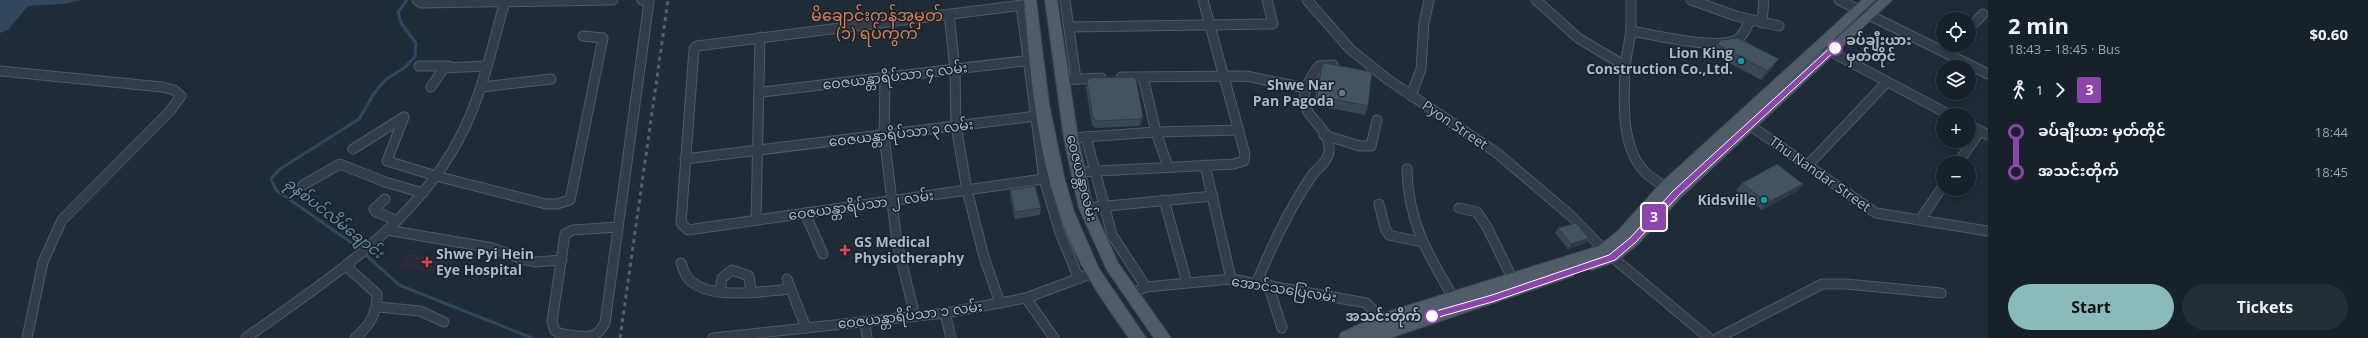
<!DOCTYPE html>
<html lang="en">
<head>
<meta charset="utf-8">
<style>
  :root { --surface:#162129; --page:#232e35; --text:#f1f3f6; --muted:#9ea3a8; --line:#353e46; --accent:#8bbbb9 }
  body { margin:0; font-family:"Open Sans","Noto Sans Myanmar",sans-serif; background:var(--page); color:var(--text); height:100vh; display:flex; flex-direction:column; font-size:15px; white-space:nowrap }
  * { box-sizing:border-box; margin:0 }
  p { font-size:13px; color:var(--muted) }
  .icon { flex:none; width:22px; height:22px; fill:none; stroke:currentColor; stroke-width:2; stroke-linecap:round; stroke-linejoin:round }
  .map { position:relative; flex:1; overflow:hidden }
  .side { display:flex; flex-direction:column; background:var(--surface); width:380px }
  .side>* { flex:none }
  .badge { padding:0 8px; border-radius:3px; font-size:14px; line-height:26px }
  .fabs { position:absolute; left:1936px; top:12px; display:grid; gap:8px }
  .fabs a { display:grid; place-items:center; width:40px; height:40px; border-radius:50%; background:var(--surface); box-shadow:0 2px 10px #0003,0 0 0 1px var(--line); font-size:20px }
  .map>.badge { position:absolute; translate:-50% -50%; box-shadow:0 0 0 2px #fff }
  .legs { display:flex; align-items:center; gap:6px; height:44px; padding:0 20px; font-size:13px }
  .legs p { margin-inline-start:auto }
  .head { display:flex; align-items:center; justify-content:space-between; height:68px; padding:0 20px }
  h1 { font-size:22px; font-weight:700; line-height:30px }
  .primary-button { display:flex; gap:8px; margin-top:auto; padding:8px 20px }
  .primary-button a { flex:1; height:46px; border-radius:24px; background:var(--accent); color:#111; font-size:16px; font-weight:700; line-height:46px; text-align:center }
  .primary-button a+a { background:var(--page); color:var(--text) }
  ul { padding:0 20px; list-style:none }
  li { display:flex; align-items:center; gap:14px; height:40px; font-size:15px }
  li i { display:grid; place-items:center; width:6px; height:100%; margin:0 5px; background:currentColor }
  li i::after { content:''; width:10px; height:10px; margin:-5px; border:3px solid; border-radius:50%; background:var(--surface) }
  li p { margin-inline-start:auto }
  li:first-child i { background:linear-gradient(#0000 50%,currentColor 0) }
  li:last-child i { background:linear-gradient(currentColor 50%,#0000 0) }
  main { display:flex; flex:1; min-height:0 }
  .map>svg:first-child { display:block }
  .medical { fill:#2a2a39 }
  .water { fill:#2f485e }
  .lines { fill:none; stroke-linecap:round; stroke-linejoin:round }
  .stream { stroke:#2f485e; stroke-width:3 }
  .minor-casing { stroke:#4f5b66; stroke-width:11 }
  .primary-casing { stroke:#3e4954; stroke-width:2 }
  .minor { stroke:#323d48; stroke-width:9 }
  .primary { fill:#4f5d68; fill-rule:evenodd }
  .rail { stroke:#53626f; stroke-width:3; stroke-dasharray:4 4; stroke-linecap:butt }
  .wall { fill:#3a4754 }
  .shaded-wall { fill:#303a45 }
  .building { fill:#445362; stroke:#303a45 }
  .line-1 { fill:#8e44ad; stroke:#fff }
  .stop-1-dot { fill:#fff; stroke:#8e44ad; stroke-width:2 }
  .culture-dot { fill:#0f9aa8; stroke:#18222c; stroke-width:1.5 }
  .worship-dot { fill:#6b7280; stroke:#18222c; stroke-width:1.5 }
  .health-dot { fill:#e0444e; stroke:#18222c; stroke-width:1.5 }
  .labels { text-anchor:middle; stroke-width:3; stroke-linejoin:round; paint-order:stroke }
  .stop-label { font-size:14px; font-weight:bold; fill:#acb8c5; stroke:#18222c; text-anchor:start }
  .poi-label { font-size:14px; font-weight:bold; fill:#acb8c5; stroke:#18222c; text-anchor:end }
  .street-label { font-size:14px; fill:#acb8c5; stroke:#18222c }
  .water-label { font-size:15px; font-style:italic; fill:#6a8dab; stroke:#18222c }
  .quarter-label { font-size:16px; fill:#d97f53; stroke:#18222c }
</style>
</head>
<body>
<main>
<div class="map">
<svg width="1988" height="338" viewBox="0 0 1988 338">
  <rect width="100%" height="100%" fill="#1e2c37"/>
  <polygon class="medical" points="440,245 459,248 443,273 401,267 409,253 433,257"/>
  <polygon class="water" points="0,0 83,0 63,4 28,6 8,30 0,33"/>
  <g class="lines">
    <polyline class="stream" points="407,0 398,12 401,23 416,43 415,57 404,68 385,80 373,95 359,119 280,169 271,179 276,190 356,246 399,285 532,338"/>
    <defs>
      <g id="minor">
        <polyline points="417,0 421,3 613,0"/>
        <polyline points="1065,0 1076,79"/>
        <polyline points="1307,0 1350,49 1387,79 1497,153 1571,216 1604,250 1709,338"/>
        <path d="M1536 0 1578 38 1625 66C1624 99 1620 145 1644 171 1651 179 1660 183 1669 189"/>
        <polyline points="1691,0 1736,16 1779,26"/>
        <polyline points="1839,0 1988,74"/>
        <polyline points="1031,4 697,46 694,49 681,223 688,230 1057,177"/>
        <polyline points="1021,5 1044,179 1060,233 1079,279"/>
        <polyline points="949,14 955,69 956,126 967,190 984,257 1000,303"/>
        <polyline points="1762,23 1764,0"/>
        <polyline points="1069,27 1273,24 1267,0"/>
        <polyline points="1969,29 1983,14"/>
        <path d="M1631 31C1655 35 1714 50 1736 40 1743 37 1747 27 1750 20"/>
        <polyline points="1820,46 1950,115"/>
        <polyline points="1947,54 1955,45"/>
        <polyline points="419,66 449,66"/>
        <polyline points="1625,66 1631,31 1631,0"/>
        <polyline points="0,71 162,87 174,90 181,96 170,111 62,220 43,262 27,338"/>
        <polyline points="885,77 884,135 897,243 915,316"/>
        <polyline points="1121,77 1246,76 1305,88"/>
        <polyline points="1143,77 1156,132 1168,167"/>
        <polyline points="1062,80 1101,78"/>
        <polyline points="431,87 444,68 486,66"/>
        <polyline points="482,87 551,79"/>
        <polyline points="762,92 1032,60"/>
        <polyline points="1411,96 1421,69 1424,23 1429,0"/>
        <polyline points="404,117 387,161 436,176 546,204 557,204 570,200 603,38 583,36"/>
        <polyline points="1745,122 1876,213 1988,231"/>
        <polyline points="1969,125 1988,135"/>
        <polyline points="1324,135 1360,146 1371,146 1377,120"/>
        <polyline points="1086,137 1112,235 1146,287"/>
        <polyline points="1071,138 1156,132 1239,130"/>
        <polyline points="353,149 404,117"/>
        <polyline points="685,159 1045,115"/>
        <polyline points="1958,163 1980,131"/>
        <polyline points="1205,165 1231,279"/>
        <polyline points="1808,165 1887,82"/>
        <path d="M1407 169C1408 221 1427 253 1453 297"/>
        <polyline points="1079,172 1234,164 1244,161 1245,154 1203,0"/>
        <polyline points="303,185 340,164 385,182 423,193"/>
        <polyline points="385,199 374,209 376,212 396,220"/>
        <polyline points="1164,200 1187,283"/>
        <polyline points="1379,204 1385,228 1389,235 1421,242"/>
        <polyline points="1086,208 1213,196"/>
        <polyline points="1459,208 1477,212 1487,227 1513,280"/>
        <polyline points="805,213 823,254"/>
        <polyline points="756,220 760,37"/>
        <polyline points="1920,220 1943,186"/>
        <path d="M617 227 573 230 565 234 552 322 555 331C561 335 588 338 594 335 599 333 602 328 605 323L649 2 642 0"/>
        <polyline points="387,230 493,248 521,259 536,262 562,260"/>
        <path d="M681 263C683 267 684 273 687 277 706 302 764 291 791 289"/>
        <path d="M346 266 377 294C377 313 370 326 355 338"/>
        <polyline points="787,279 806,328"/>
        <path d="M1257 282C1272 245 1290 207 1313 174 1318 168 1328 161 1329 152 1332 116 1279 118 1319 66L1333 65"/>
        <polyline points="1268,284 1282,328"/>
        <polyline points="720,291 722,278 732,270 749,276 751,292"/>
        <polyline points="1130,294 1146,287 1231,279 1366,303 1386,323"/>
        <polyline points="1026,298 1054,338"/>
        <polyline points="378,307 420,311 444,322"/>
        <polyline points="945,313 951,338"/>
        <polyline points="865,322 867,338"/>
        <path d="M246 338C328 279 422 221 466 125 484 86 493 43 505 1"/>
        <polyline points="713,338 945,313 1026,298 1093,273"/>
        <polyline points="1718,338 1822,284 1846,284 1941,293"/>
      </g>
      <g id="primary">
        <path d="M1024 0H1036L1049 104 1064 177 1074 212 1099 269 1146 338H1129C1108 308 1087 279 1072 245 1038 170 1031 81 1024 0Z"/>
        <polygon points="1045,0 1057,0 1078,138 1093,208 1118,263 1171,338 1154,338 1107,270 1079,208 1064,138"/>
        <polygon points="1862,0 1875,0 1765,104 1879,0 1892,0 1681,197 1638,244 1617,261 1592,270 1587,268 1586,262 1571,267 1576,272 1573,276 1390,338 1339,338 1341,333 1384,313 1599,246 1618,231 1661,183"/>
      </g>
    </defs>
    <use href="#minor" class="minor-casing"/>
    <use href="#primary" class="primary-casing"/>
    <use href="#minor" class="minor"/>
    <use href="#primary" class="primary"/>
    <polyline class="rail" points="620,338 668,0"/>
  </g>
  <g class="wall">
    <polygon points="1717,44 1772,69 1761,80 1711,53"/>
    <polygon points="1322,65 1368,106 1365,115 1314,105 1319,74"/>
    <polygon points="1087,81 1143,116 1142,124 1139,126 1096,128 1092,125 1086,88"/>
    <polygon points="1742,183 1803,184 1797,191 1762,210 1736,190"/>
    <polygon points="1010,190 1041,208 1040,215 1015,219 1010,197"/>
    <polygon points="1558,228 1586,243 1568,249 1555,233"/>
  </g>
  <g class="shaded-wall">
    <polygon points="1779,59 1772,69 1761,80 1767,71"/>
    <polygon points="1143,116 1142,124 1139,126 1140,119"/>
    <polygon points="1803,184 1797,191 1762,210 1767,203"/>
    <polygon points="1589,238 1586,243 1568,249 1571,244"/>
  </g>
  <g class="building">
    <polygon points="1738,38 1779,59 1767,71 1717,44 1721,40"/>
    <polygon points="1325,63 1372,72 1368,106 1317,96 1322,65"/>
    <polygon points="1132,77 1136,79 1143,116 1140,119 1097,121 1093,118 1087,81 1090,78"/>
    <polygon points="1777,164 1803,184 1767,203 1742,183"/>
    <polygon points="1035,186 1041,208 1015,212 1010,190"/>
    <polygon points="1576,223 1589,238 1571,244 1558,228"/>
  </g>
  <polygon class="line-1" points="1832,46 1838,48 1679,195 1636,242 1615,260 1492,302 1432,319 1429,318 1429,313 1492,295 1609,255 1630,238 1673,191"/>
  <g class="stop-1-dot">
    <circle cx="1835" cy="48" r="7"/>
    <circle cx="1432" cy="316" r="7"/>
  </g>
  <g class="culture-dot">
    <circle cx="1741" cy="61" r="4"/>
    <circle cx="1764" cy="200" r="4"/>
  </g>
  <circle class="worship-dot" cx="1342" cy="93" r="4"/>
  <g class="health-dot">
    <path d="M843 244h4v4h4v4h-4v4h-4v-4h-4v-4h4z"/>
    <path d="M425 256h4v4h4v4h-4v4h-4v-4h-4v-4h4z"/>
  </g>
  <g class="labels">
    <g class="stop-label">
      <text x="1846" y="45">ခပ်ချီးယား<tspan x="1846" dy="16">မှတ်တိုင်</tspan></text>
      <text x="1421" y="321" text-anchor="end">အသင်းတိုက်</text>
    </g>
    <g class="poi-label">
      <text x="1733" y="58">Lion King<tspan x="1733" dy="16">Construction Co.,Ltd.</tspan></text>
      <text x="1334" y="90">Shwe Nar<tspan x="1334" dy="16">Pan Pagoda</tspan></text>
      <text x="1756" y="205">Kidsville</text>
      <text x="854" y="247" text-anchor="start">GS Medical<tspan x="854" dy="16">Physiotheraphy</tspan></text>
      <text x="436" y="259" text-anchor="start">Shwe Pyi Hein<tspan x="436" dy="16">Eye Hospital</tspan></text>
    </g>
    <g class="street-label">
      <text transform="translate(895 76) rotate(-7)" y="5">ဝေဇယန္တာရိပ်သာ ၄ လမ်း</text>
      <text transform="translate(1455 125) rotate(34)" y="5">Pyon Street</text>
      <text transform="translate(901 133) rotate(-7)" y="5">ဝေဇယန္တာရိပ်သာ ၃ လမ်း</text>
      <text transform="translate(1820 174) rotate(35)" y="5">Thu Nandar Street</text>
      <text transform="translate(1082 178) rotate(76)" y="5">ဝေဇယန္တာလမ်း</text>
      <text transform="translate(861 205) rotate(-8)" y="5">ဝေဇယန္တာရိပ်သာ ၂ လမ်း</text>
      <text transform="translate(1284 289) rotate(9)" y="5">အောင်သပြေလမ်း</text>
      <text transform="translate(910 315) rotate(-7)" y="5">ဝေဇယန္တာရိပ်သာ ၁ လမ်း</text>
    </g>
    <g class="water-label">
      <text transform="translate(334 218) rotate(38)" y="5">ခုနစ်ပင်လိမ်ချောင်း</text>
    </g>
    <g class="quarter-label">
      <text x="877" y="21">မိချောင်းကန်အမှတ်<tspan x="877" dy="18">(၁) ရပ်ကွက်</tspan></text>
    </g>
  </g>
</svg>
<div class="fabs">
<a><svg class="icon" aria-label="locate" viewBox="0 0 24 24"><circle cx="12" cy="12" r="6"/><path d="M12 2v4M12 18v4M2 12h4M18 12h4"/></svg></a>
<a><svg class="icon" aria-label="layers" viewBox="0 0 24 24"><path d="M12 4l9 5-9 5-9-5zM3 14l9 5 9-5"/></svg></a>
<a>+</a>
<a>−</a>
</div>
<b class="badge" style="left:1654px;top:217px;background:#8e44ad;color:#fff">3</b>
</div>
<section class="side">
<div class="head"><div><h1>2 min</h1><p>18:43 – 18:45 · Bus</p></div><b>$0.60</b></div>
<div class="legs"><svg class="icon" aria-label="walk" viewBox="0 0 24 24"><circle cx="13" cy="4" r="2"/><path d="M13 8l-2 6 4 7M11 14l-3 7M7 12l3-4h3l4 4"/></svg>1<svg class="icon" aria-label="forward" viewBox="0 0 24 24"><path d="M9 5l7 7-7 7"/></svg><b class="badge" style="background:#8e44ad;color:#fff">3</b></div>
<ul>
<li><i style="color:#8e44ad"></i><b>ခပ်ချီးယား မှတ်တိုင်</b><p>18:44</p></li>
<li><i style="color:#8e44ad"></i><b>အသင်းတိုက်</b><p>18:45</p></li>
</ul>
<div class="primary-button"><a>Start</a><a>Tickets</a></div>
</section>
</main>
</body>
</html>
